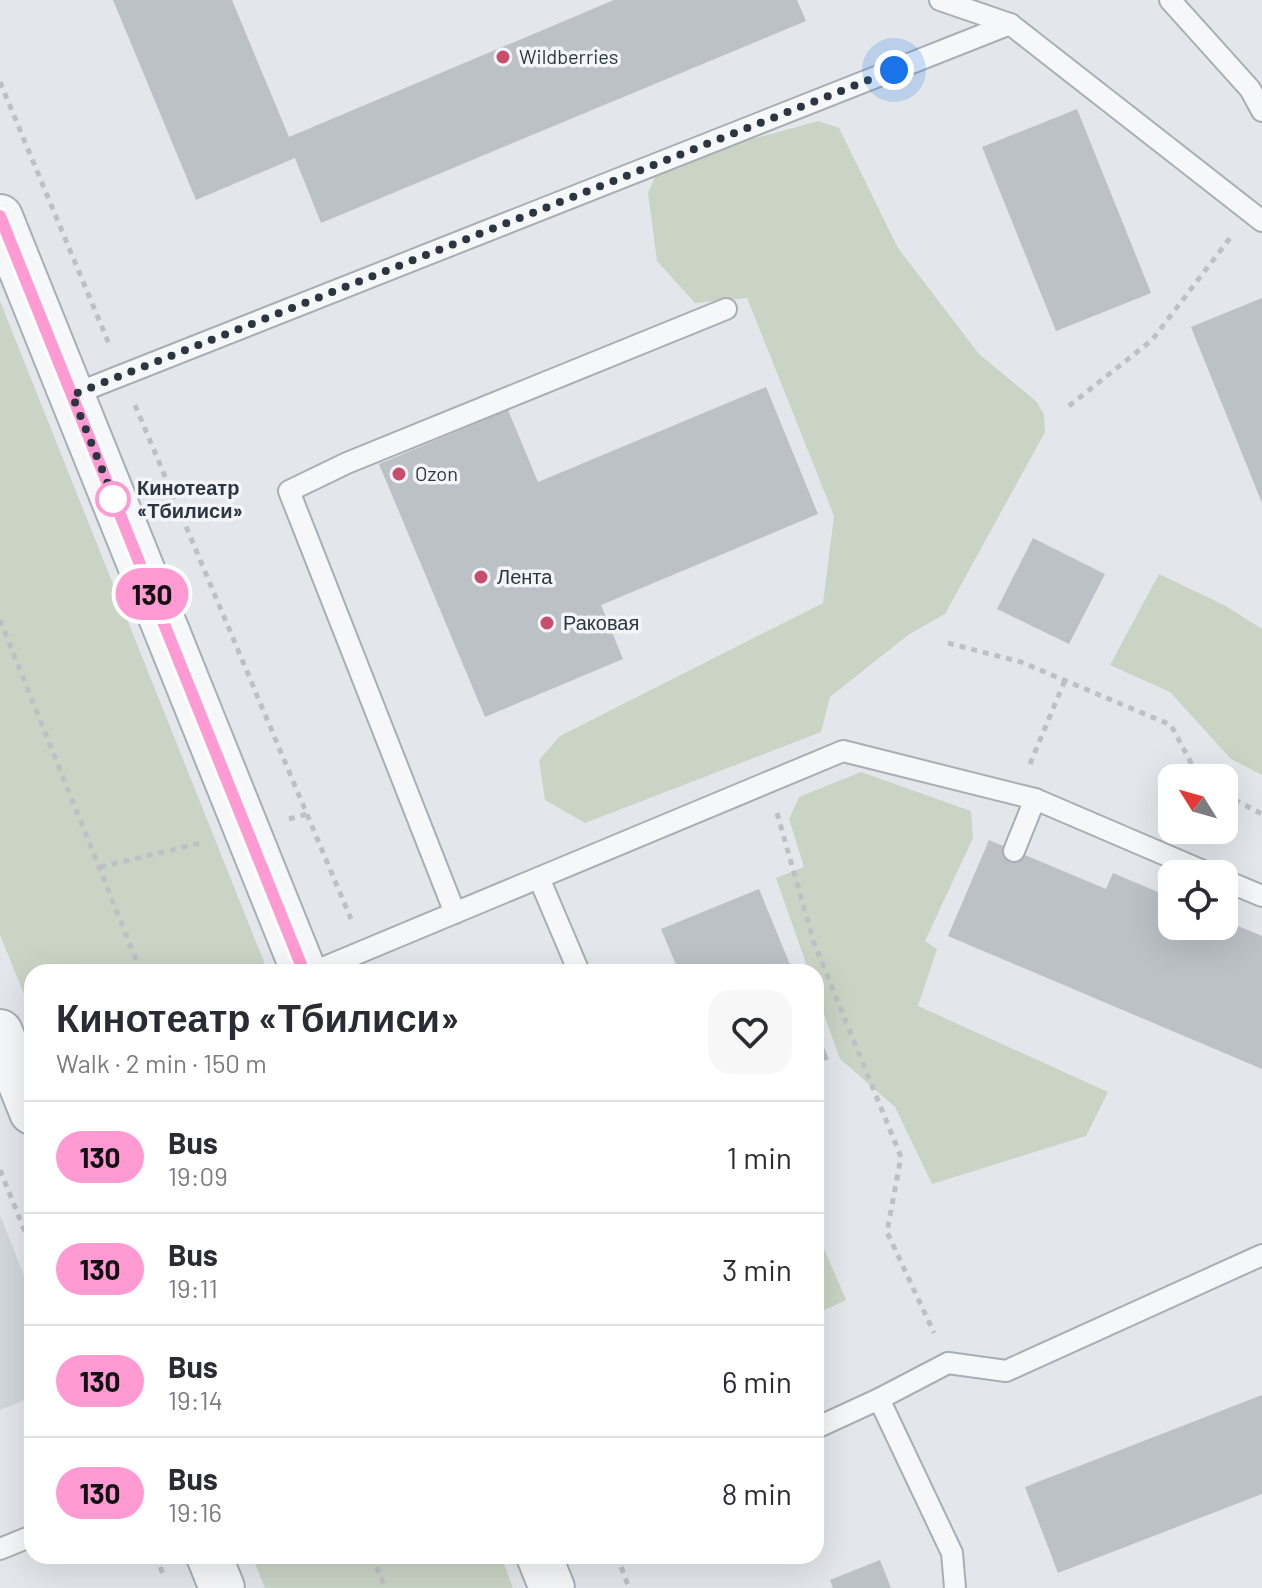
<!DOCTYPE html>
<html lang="en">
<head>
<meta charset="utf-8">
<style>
  :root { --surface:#fff; --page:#f7f7f7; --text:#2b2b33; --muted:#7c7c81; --line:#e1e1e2 }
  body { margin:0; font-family:Barlow,sans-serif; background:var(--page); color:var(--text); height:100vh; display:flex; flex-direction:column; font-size:30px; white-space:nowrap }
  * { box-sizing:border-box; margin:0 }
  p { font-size:26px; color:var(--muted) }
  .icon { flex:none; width:44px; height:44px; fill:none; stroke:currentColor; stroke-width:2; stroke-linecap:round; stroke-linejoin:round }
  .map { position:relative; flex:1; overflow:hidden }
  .drawer { position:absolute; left:24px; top:964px; width:800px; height:600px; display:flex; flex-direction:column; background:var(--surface); border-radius:24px; box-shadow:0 8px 32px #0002 }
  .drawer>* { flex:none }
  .badge { padding:0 16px; border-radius:26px; font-size:28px; line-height:52px }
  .needle { width:52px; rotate:307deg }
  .tools { position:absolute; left:1158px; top:764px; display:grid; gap:16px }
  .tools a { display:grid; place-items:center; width:80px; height:80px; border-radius:16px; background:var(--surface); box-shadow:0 8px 32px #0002; font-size:40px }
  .you { position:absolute; width:40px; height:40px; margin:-20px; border:6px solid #fff; border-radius:50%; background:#1a73e8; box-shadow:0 0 0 12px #1a73e833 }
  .map>.badge { position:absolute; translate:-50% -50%; box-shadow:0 0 0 4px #fff }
  .round { display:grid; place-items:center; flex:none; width:84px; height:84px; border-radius:24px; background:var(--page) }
  .headline { display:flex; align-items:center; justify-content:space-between; height:136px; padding:0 32px }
  h1 { font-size:38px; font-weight:600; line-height:60px }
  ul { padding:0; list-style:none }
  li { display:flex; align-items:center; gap:24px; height:112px; padding:0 32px; border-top:2px solid var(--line) }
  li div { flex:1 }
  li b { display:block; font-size:30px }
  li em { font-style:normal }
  li .badge { min-width:88px; font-weight:700; text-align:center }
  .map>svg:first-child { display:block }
  .built { fill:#d1d6dd }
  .green { fill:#cad4c5 }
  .building { fill:#bbc1c7 }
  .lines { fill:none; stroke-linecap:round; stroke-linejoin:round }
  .service-casing { stroke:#a8aeb5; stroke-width:24 }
  .tertiary-casing { stroke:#a8aeb5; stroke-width:48 }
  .path { stroke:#bdc1c6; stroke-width:5; stroke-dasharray:6 6; stroke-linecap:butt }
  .service { stroke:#f6f7f9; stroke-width:20 }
  .tertiary { stroke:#f6f7f9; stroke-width:44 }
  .line-casing { stroke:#fff; stroke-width:18 }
  .line { stroke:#ff9ad2; stroke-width:12 }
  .walk { stroke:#2c3642; stroke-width:8; stroke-dasharray:0 14.4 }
  .poi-dot { fill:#c94e6c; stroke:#f3f5f8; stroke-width:3 }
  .stop-dot { fill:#fff; stroke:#ff9ad2; stroke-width:4 }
  .labels { text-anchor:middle; stroke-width:7; stroke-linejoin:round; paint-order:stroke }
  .poi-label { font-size:20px; fill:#2c3642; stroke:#f3f5f8; text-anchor:start }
  .stop-label { font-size:20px; font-weight:bold; fill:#2c3642; stroke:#f3f5f8; text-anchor:start }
</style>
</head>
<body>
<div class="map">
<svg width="1262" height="1588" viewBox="0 0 1262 1588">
  <rect width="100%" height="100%" fill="#e3e7eb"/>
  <polygon class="built" points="0,1215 32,1296 32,1397 0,1410"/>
  <g class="green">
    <polygon points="818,121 839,128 898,248 979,354 1037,402 1044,415 1045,432 945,614 908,635 830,697 821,732 585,823 545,800 539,760 560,736 823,603 834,516 747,298 695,303 657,261 648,193 655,177 727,146"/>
    <polygon points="0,301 268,972 32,972 32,1014 0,935"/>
    <polygon points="1159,574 1224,605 1262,629 1262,775 1231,759 1170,692 1110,665"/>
    <polygon points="861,772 971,811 973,838 925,941 937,949 918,1006 1108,1092 1086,1136 932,1184 895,1107 840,1059 816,992 816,972 809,972 776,878 804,867 789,819 799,797"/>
    <polygon points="816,1230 846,1300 816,1314"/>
    <polygon points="252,1556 501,1556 513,1588 265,1588"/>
  </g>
  <g class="building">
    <polygon points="113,0 232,0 289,137 614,0 797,0 806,21 321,223 295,158 196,200"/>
    <polygon points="1077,109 1151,293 1056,331 982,147"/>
    <polygon points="1262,298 1262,503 1191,327"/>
    <polygon points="766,387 818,514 601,605 623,659 485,717 379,464 508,410 538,482"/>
    <polygon points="1033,538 1105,574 1069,644 997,609"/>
    <polygon points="989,840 1106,889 1113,873 1172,898 1172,926 1224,926 1224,920 1262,936 1262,1069 948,936"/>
    <polygon points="759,889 793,972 679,972 661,929"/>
    <polygon points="816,1028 829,1059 816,1064"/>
    <polygon points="1262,1395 1262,1494 1058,1573 1025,1487"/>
    <polygon points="880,1560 891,1588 833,1588 830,1580"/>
  </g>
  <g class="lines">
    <defs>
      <g id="service">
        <polyline points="940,0 1010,24 1262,221"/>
        <polyline points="1170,0 1250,89 1262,111"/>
        <polyline points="72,395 1010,24"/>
        <polyline points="1014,851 1035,799 1210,874"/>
        <polyline points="539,878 579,972"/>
        <polyline points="1224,880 1262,896"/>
        <polyline points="455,913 289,491 347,463 726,309"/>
        <polyline points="313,972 843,751 1035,799"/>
        <polyline points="879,1399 948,1363 1006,1371 1262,1255"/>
        <polyline points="816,1428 879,1399 952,1553 955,1588"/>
        <polyline points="0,1549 32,1536"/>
      </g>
      <g id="tertiary">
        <polyline points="0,217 304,972"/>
        <polyline points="0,1032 32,1112"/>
        <polyline points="209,1556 222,1588"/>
        <polyline points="539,1556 552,1588"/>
      </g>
    </defs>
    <use href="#service" class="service-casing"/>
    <use href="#tertiary" class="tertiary-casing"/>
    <g class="path">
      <polyline points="0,82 109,344"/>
      <polyline points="135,405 351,919"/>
      <polyline points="1069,406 1152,340 1230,238"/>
      <polyline points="0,620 141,972"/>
      <polyline points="948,643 1021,662 1171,725 1199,778"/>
      <polyline points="1030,764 1065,680"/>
      <polyline points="1224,794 1262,814"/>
      <polyline points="777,813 814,943 901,1157 887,1232 934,1333"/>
      <polyline points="289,819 307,814"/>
      <polyline points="100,867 205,842"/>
      <polyline points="0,1170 32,1249"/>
      <polyline points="156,1556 164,1577"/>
      <polyline points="372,1556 385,1588"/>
      <polyline points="617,1556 629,1588"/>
    </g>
    <use href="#service" class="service"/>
    <use href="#tertiary" class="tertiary"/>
  </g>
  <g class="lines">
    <defs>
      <polyline id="line" points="0,216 304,972"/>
    </defs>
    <use href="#line" class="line-casing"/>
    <use href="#line" class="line"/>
    <polyline class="walk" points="113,499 116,504 72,395 894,70"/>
  </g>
  <g class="poi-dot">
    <circle cx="503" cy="57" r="8"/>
    <circle cx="399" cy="474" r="8"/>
    <circle cx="481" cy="577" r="8"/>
    <circle cx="547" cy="623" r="8"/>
  </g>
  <circle class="stop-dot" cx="113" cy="499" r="16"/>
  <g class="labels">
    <g class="poi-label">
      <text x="519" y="64">Wildberries</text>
      <text x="415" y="481">Ozon</text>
      <text x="497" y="584">Лента</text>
      <text x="563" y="630">Раковая</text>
    </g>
    <g class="stop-label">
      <text x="137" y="495">Кинотеатр<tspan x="137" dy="23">«Тбилиси»</tspan></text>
    </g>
  </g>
</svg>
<div class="tools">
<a><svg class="needle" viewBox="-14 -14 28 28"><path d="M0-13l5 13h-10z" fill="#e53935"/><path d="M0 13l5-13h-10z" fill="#7c7c81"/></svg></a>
<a><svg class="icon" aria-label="locate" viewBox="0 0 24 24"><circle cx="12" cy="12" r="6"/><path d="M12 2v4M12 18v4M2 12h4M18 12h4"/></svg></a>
</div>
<div class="you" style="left:894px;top:70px"></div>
<b class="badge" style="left:152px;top:594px;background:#ff9ad2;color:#111">130</b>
<section class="drawer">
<div class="headline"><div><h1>Кинотеатр «Тбилиси»</h1><p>Walk · 2 min · 150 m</p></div><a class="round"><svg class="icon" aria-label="heart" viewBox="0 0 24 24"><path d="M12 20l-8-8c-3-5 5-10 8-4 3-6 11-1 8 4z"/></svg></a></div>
<ul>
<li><span class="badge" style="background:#ff9ad2;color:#111">130</span><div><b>Bus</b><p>19:09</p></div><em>1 min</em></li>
<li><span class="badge" style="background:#ff9ad2;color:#111">130</span><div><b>Bus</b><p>19:11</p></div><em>3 min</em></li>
<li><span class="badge" style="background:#ff9ad2;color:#111">130</span><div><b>Bus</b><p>19:14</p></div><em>6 min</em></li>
<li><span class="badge" style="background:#ff9ad2;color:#111">130</span><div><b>Bus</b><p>19:16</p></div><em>8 min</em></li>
</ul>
</section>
</div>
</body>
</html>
